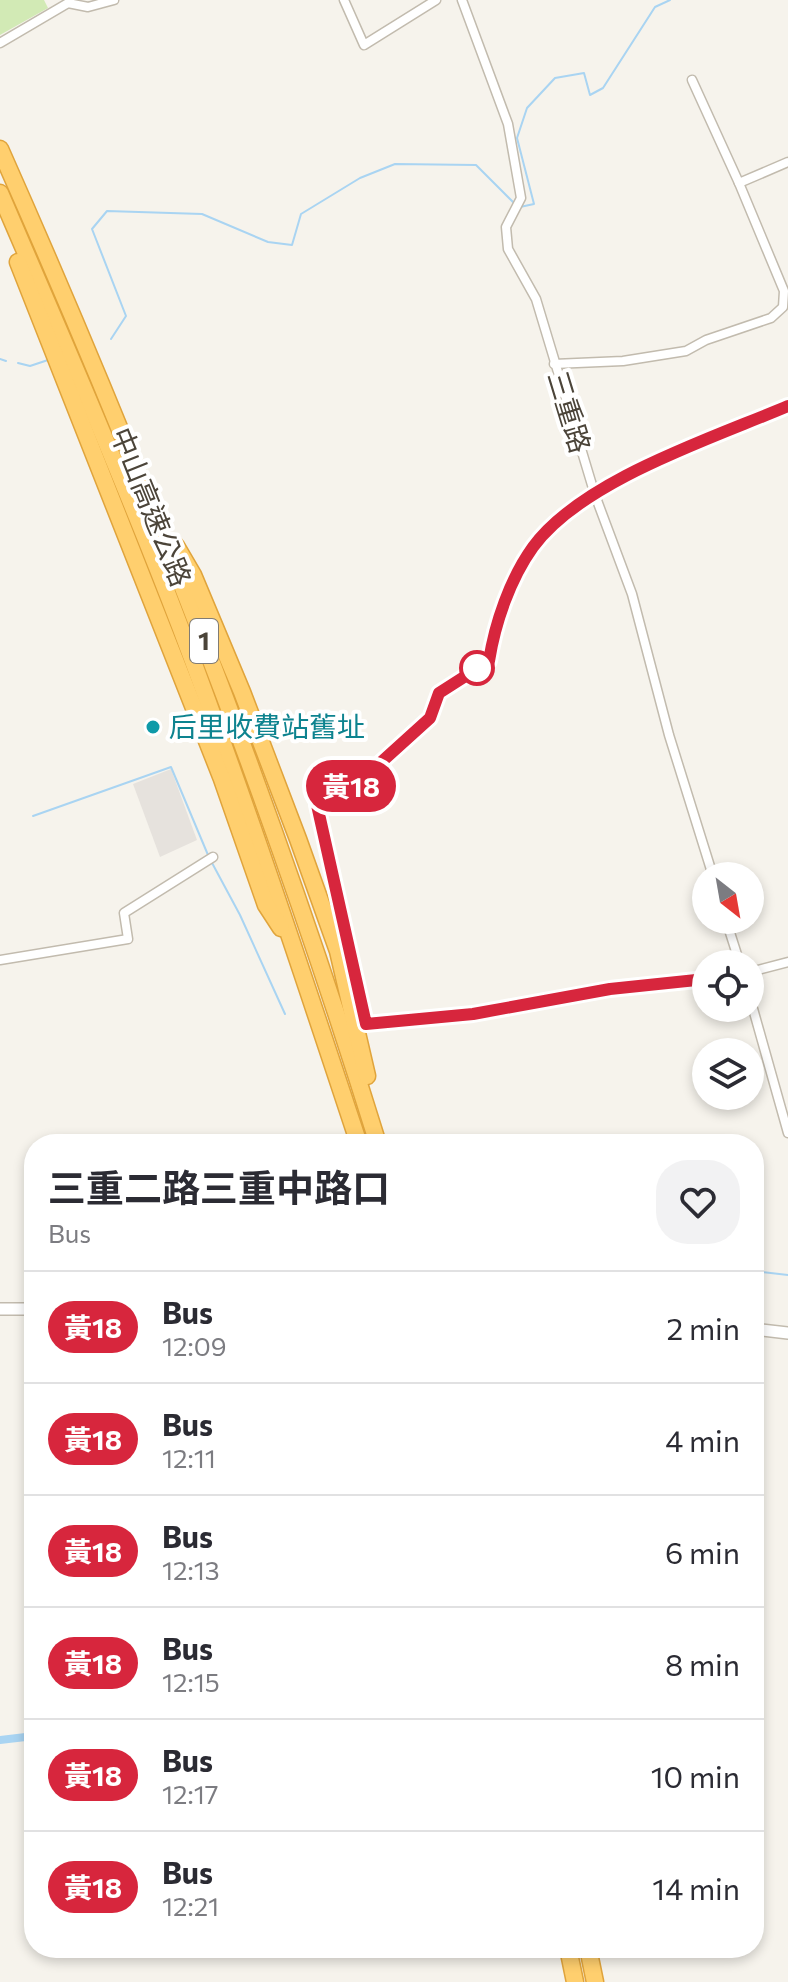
<!DOCTYPE html>
<html lang="en">
<head>
<meta charset="utf-8">
<style>
  :root { --surface:#fff; --page:#f2f2f3; --text:#2b2b33; --muted:#7c7c81; --line:#e1e1e2 }
  body { margin:0; font-family:Commissioner,"Noto Sans TC",sans-serif; background:var(--page); color:var(--text); height:100vh; display:flex; flex-direction:column; font-size:30px; white-space:nowrap }
  * { box-sizing:border-box; margin:0 }
  p { font-size:26px; color:var(--muted) }
  .icon { flex:none; width:44px; height:44px; fill:none; stroke:currentColor; stroke-width:2; stroke-linecap:round; stroke-linejoin:round }
  .map { position:relative; flex:1; overflow:hidden }
  .drawer { position:absolute; left:24px; top:1134px; width:740px; height:824px; display:flex; flex-direction:column; background:var(--surface); border-radius:32px; box-shadow:0 4px 12px #0003 }
  .drawer>* { flex:none }
  .badge { padding:0 16px; border-radius:26px; font-size:28px; line-height:52px }
  .needle { width:52px; rotate:149deg }
  .fabs { position:absolute; left:692px; top:862px; display:grid; gap:16px }
  .fabs a { display:grid; place-items:center; width:72px; height:72px; border-radius:50%; background:var(--surface); box-shadow:0 4px 12px #0003; font-size:40px }
  .map>.badge { position:absolute; translate:-50% -50%; box-shadow:0 0 0 4px #fff }
  .round { display:grid; place-items:center; flex:none; width:84px; height:84px; border-radius:32px; background:var(--page) }
  .summary { display:flex; align-items:center; justify-content:space-between; height:136px; padding:0 24px }
  h1 { font-size:38px; font-weight:700; line-height:60px }
  ul { padding:0; list-style:none }
  li { display:flex; align-items:center; gap:24px; height:112px; padding:0 24px; border-top:2px solid var(--line) }
  li div { flex:1 }
  li b { display:block; font-size:30px }
  li em { font-style:normal }
  li .badge { min-width:88px; font-weight:700; text-align:center }
  .map>svg:first-child { display:block }
  .industrial { fill:#e6e2dd }
  .green { fill:#d2eab5 }
  .lines { fill:none; stroke-linecap:round; stroke-linejoin:round }
  .stream { stroke:#a9d4f2; stroke-width:2 }
  .canal { stroke:#a9d4f2; stroke-width:8 }
  .minor-casing { stroke:#c2bbae; stroke-width:11 }
  .tertiary-casing { stroke:#c2bbae; stroke-width:14 }
  .motorway-casing { stroke:#e0a43c; stroke-width:19 }
  .minor { stroke:#fff; stroke-width:8 }
  .tertiary { stroke:#fff; stroke-width:11 }
  .motorway { stroke:#ffcf6e; stroke-width:16 }
  .line-casing { stroke:#fff; stroke-width:18 }
  .line { stroke:#d7263d; stroke-width:12 }
  .stop-dot { fill:#fff; stroke:#d7263d; stroke-width:4 }
  .culture-dot { fill:#0f9aa8; stroke:#fff; stroke-width:3 }
  .labels { text-anchor:middle; stroke-width:8; stroke-linejoin:round; paint-order:stroke }
  .shield { fill:#fff; stroke:#817c74; stroke-width:2 }
  .shield-label { font-size:26px; font-weight:bold; fill:#4b4439 }
  .street-label { font-size:28px; fill:#4b4439; stroke:#fff }
  .culture-label { font-size:28px; fill:#0d838f; stroke:#fff; text-anchor:start }
</style>
</head>
<body>
<div class="map">
<svg width="788" height="1982" viewBox="0 0 788 1982">
  <rect width="100%" height="100%" fill="#f6f3ec"/>
  <polygon class="industrial" points="171,769 197,840 160,857 133,784"/>
  <polygon class="green" points="0,0 44,0 48,8 0,35"/>
  <g class="lines">
    <g class="stream">
      <polyline points="520,207 534,204 517,138 527,108 555,78 584,73 590,95 603,88 655,7 670,0"/>
      <polyline points="111,339 126,316 92,229 107,211 202,214 268,242 292,245 301,214 360,178 395,164 476,165 515,204"/>
      <polyline points="0,359 6,361"/>
      <polyline points="18,363 30,366 48,360"/>
      <polyline points="33,816 171,767 208,855"/>
      <polyline points="211,861 240,915 285,1014"/>
      <polyline points="754,1271 788,1275"/>
    </g>
    <polyline class="canal" points="0,1740 34,1736"/>
    <defs>
      <g id="minor">
        <polyline points="344,0 364,45 436,0"/>
        <polyline points="462,0 508,124 521,198 506,227 508,249 536,299 595,495 632,594 669,735 713,876"/>
        <polyline points="0,43 68,3 88,7 114,0"/>
        <polyline points="692,80 739,183"/>
        <polyline points="554,364 623,361 686,351 706,340 771,318 783,307 784,291 739,183 788,162"/>
        <polyline points="726,920 740,964"/>
        <polyline points="0,960 128,939 124,913 213,857"/>
        <polyline points="750,972 788,962"/>
        <polyline points="750,998 788,1133"/>
        <polyline points="366,1024 473,1014 610,989 706,979"/>
      </g>
      <g id="tertiary">
        <polyline points="0,1309 34,1309"/>
        <polyline points="754,1329 788,1333"/>
      </g>
      <g id="motorway">
        <path d="M0 149C144 473 273 805 378 1144"/>
        <path d="M0 193C62 337 125 482 181 629 245 799 302 972 359 1144"/>
        <polyline points="18,262 222,779 266,905 281,928"/>
        <polyline points="176,546 193,575 242,692 298,839 338,951 367,1076"/>
        <polyline points="568,1948 575,1982"/>
        <polyline points="588,1948 595,1982"/>
      </g>
    </defs>
    <use href="#minor" class="minor-casing"/>
    <use href="#tertiary" class="tertiary-casing"/>
    <use href="#motorway" class="motorway-casing"/>
    <use href="#minor" class="minor"/>
    <use href="#tertiary" class="tertiary"/>
    <use href="#motorway" class="motorway"/>
  </g>
  <g class="lines">
    <defs>
      <path id="line" d="M706 979 610 989 473 1014 366 1024 317 805 342 793 377 766 430 718 439 693 489 661C495 623 510 579 533 547 582 480 713 438 788 406"/>
    </defs>
    <use href="#line" class="line-casing"/>
    <use href="#line" class="line"/>
  </g>
  <circle class="stop-dot" cx="477" cy="668" r="16"/>
  <circle class="culture-dot" cx="153" cy="727" r="8"/>
  <g class="labels">
    <rect class="shield" x="190" y="619" width="28" height="44" rx="6"/>
    <g class="shield-label">
      <text x="204" y="650">1</text>
    </g>
    <g class="street-label">
      <text transform="translate(569 412) rotate(73)" y="10">三重路</text>
      <text transform="translate(151 507) rotate(68)" y="10">中山高速公路</text>
    </g>
    <g class="culture-label">
      <text x="169" y="737">后里收費站舊址</text>
    </g>
  </g>
</svg>
<div class="fabs">
<a><svg class="needle" viewBox="-14 -14 28 28"><path d="M0-13l5 13h-10z" fill="#e53935"/><path d="M0 13l5-13h-10z" fill="#7c7c81"/></svg></a>
<a><svg class="icon" aria-label="locate" viewBox="0 0 24 24"><circle cx="12" cy="12" r="6"/><path d="M12 2v4M12 18v4M2 12h4M18 12h4"/></svg></a>
<a><svg class="icon" aria-label="layers" viewBox="0 0 24 24"><path d="M12 4l9 5-9 5-9-5zM3 14l9 5 9-5"/></svg></a>
</div>
<b class="badge" style="left:351px;top:786px;background:#d7263d;color:#fff">黃18</b>
<section class="drawer">
<div class="summary"><div><h1>三重二路三重中路口</h1><p>Bus</p></div><a class="round"><svg class="icon" aria-label="heart" viewBox="0 0 24 24"><path d="M12 20l-8-8c-3-5 5-10 8-4 3-6 11-1 8 4z"/></svg></a></div>
<ul>
<li><span class="badge" style="background:#d7263d;color:#fff">黃18</span><div><b>Bus</b><p>12:09</p></div><em>2 min</em></li>
<li><span class="badge" style="background:#d7263d;color:#fff">黃18</span><div><b>Bus</b><p>12:11</p></div><em>4 min</em></li>
<li><span class="badge" style="background:#d7263d;color:#fff">黃18</span><div><b>Bus</b><p>12:13</p></div><em>6 min</em></li>
<li><span class="badge" style="background:#d7263d;color:#fff">黃18</span><div><b>Bus</b><p>12:15</p></div><em>8 min</em></li>
<li><span class="badge" style="background:#d7263d;color:#fff">黃18</span><div><b>Bus</b><p>12:17</p></div><em>10 min</em></li>
<li><span class="badge" style="background:#d7263d;color:#fff">黃18</span><div><b>Bus</b><p>12:21</p></div><em>14 min</em></li>
</ul>
</section>
</div>
</body>
</html>
